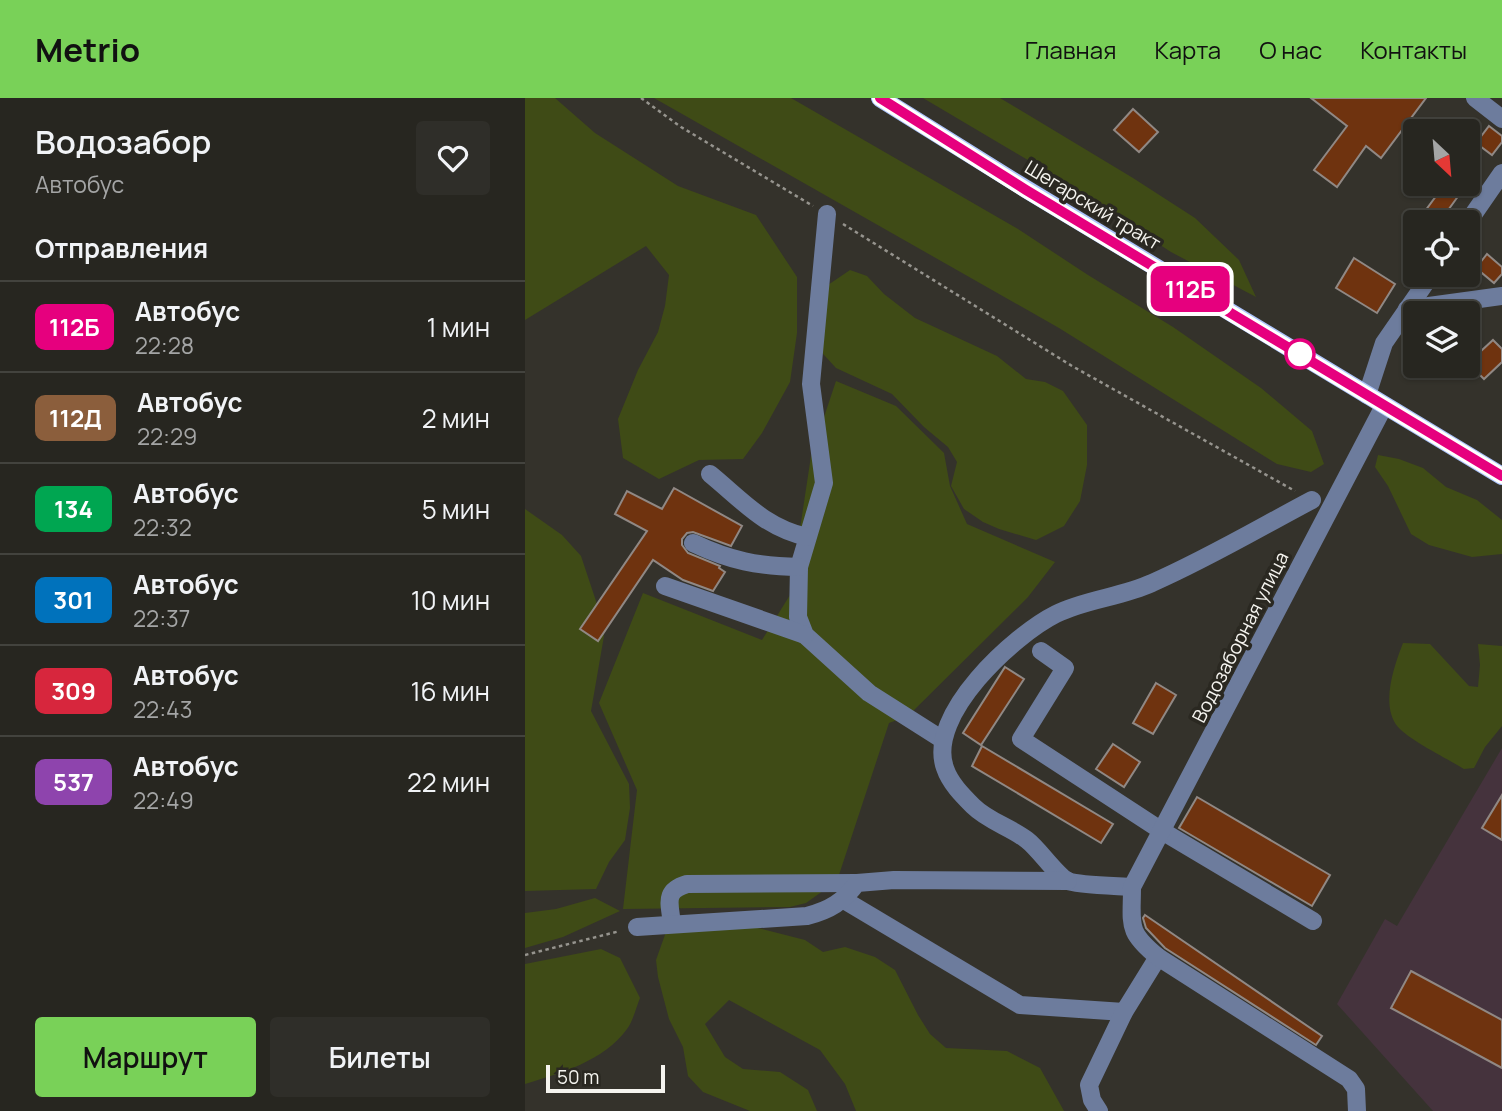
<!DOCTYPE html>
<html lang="ru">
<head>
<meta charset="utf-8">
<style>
  :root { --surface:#272620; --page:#2f2e29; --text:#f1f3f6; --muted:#a4a5a5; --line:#43433e; --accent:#79d158 }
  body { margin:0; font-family:Manrope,sans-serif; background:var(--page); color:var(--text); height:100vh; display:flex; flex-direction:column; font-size:26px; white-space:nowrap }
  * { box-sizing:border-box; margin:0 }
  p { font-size:23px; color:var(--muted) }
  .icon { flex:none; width:38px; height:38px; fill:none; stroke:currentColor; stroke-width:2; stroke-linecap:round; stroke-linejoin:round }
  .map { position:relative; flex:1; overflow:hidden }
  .sheet { display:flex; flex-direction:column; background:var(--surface); width:525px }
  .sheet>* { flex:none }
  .badge { padding:0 14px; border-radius:10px; font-size:24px; line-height:46px }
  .needle { width:46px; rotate:154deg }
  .buttons { position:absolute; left:878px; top:21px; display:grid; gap:14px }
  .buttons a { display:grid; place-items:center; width:77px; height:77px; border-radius:7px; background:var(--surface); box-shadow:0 2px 5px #0004,0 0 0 2px var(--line); font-size:35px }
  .scale { position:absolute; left:21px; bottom:18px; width:119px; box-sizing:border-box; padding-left:7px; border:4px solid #f5f4ef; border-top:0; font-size:19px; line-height:24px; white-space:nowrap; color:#f5f4ef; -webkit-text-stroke:5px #2a2821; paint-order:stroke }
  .map>.badge { position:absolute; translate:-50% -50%; box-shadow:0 0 0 4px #fff }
  h2 { padding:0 35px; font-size:26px; line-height:63px }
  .round { display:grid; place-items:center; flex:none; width:74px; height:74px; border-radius:7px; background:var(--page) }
  .headline { display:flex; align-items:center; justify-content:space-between; height:119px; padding:0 35px }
  h1 { font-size:33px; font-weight:600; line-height:52px }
  .button { display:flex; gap:14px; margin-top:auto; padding:14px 35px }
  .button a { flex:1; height:80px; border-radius:7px; background:var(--accent); color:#111; font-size:28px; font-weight:600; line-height:80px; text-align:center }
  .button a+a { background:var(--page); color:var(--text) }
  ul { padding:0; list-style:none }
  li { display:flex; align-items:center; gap:21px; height:91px; padding:0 35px; border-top:2px solid var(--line) }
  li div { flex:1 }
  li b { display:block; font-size:26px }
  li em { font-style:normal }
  li .badge { min-width:77px; font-weight:700; text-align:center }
  header { display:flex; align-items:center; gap:42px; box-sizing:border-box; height:98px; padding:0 35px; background:var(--accent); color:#111 }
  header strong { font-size:33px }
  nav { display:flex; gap:38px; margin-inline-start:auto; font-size:24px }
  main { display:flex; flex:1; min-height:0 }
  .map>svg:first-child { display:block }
  .industrial { fill:#45333d }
  .green { fill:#3f4b16 }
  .building { fill:#6f330f; stroke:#908884; stroke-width:2 }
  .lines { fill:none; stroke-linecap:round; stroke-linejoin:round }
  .path { stroke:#96948e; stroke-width:2.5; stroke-dasharray:3.5 3.5; stroke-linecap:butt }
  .minor { stroke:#6d7c9d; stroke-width:18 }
  .major { stroke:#adc5fc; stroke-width:18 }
  .line-casing { stroke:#fff; stroke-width:16 }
  .line { stroke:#e6007e; stroke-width:10 }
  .stop-dot { fill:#fff; stroke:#e6007e; stroke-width:3.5 }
  .labels { text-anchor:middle; stroke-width:7; stroke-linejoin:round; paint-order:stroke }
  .street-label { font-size:19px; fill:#f5f4ef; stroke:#2a2821 }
</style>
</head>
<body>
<header>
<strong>Metrio</strong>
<nav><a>Главная</a><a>Карта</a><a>О нас</a><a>Контакты</a></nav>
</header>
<main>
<section class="sheet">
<div class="headline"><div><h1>Водозабор</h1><p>Автобус</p></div><a class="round"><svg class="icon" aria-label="heart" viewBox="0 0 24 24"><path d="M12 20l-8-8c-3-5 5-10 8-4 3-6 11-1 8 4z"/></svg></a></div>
<h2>Отправления</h2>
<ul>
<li><span class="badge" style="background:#e6007e;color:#fff">112Б</span><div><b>Автобус</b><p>22:28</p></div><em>1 мин</em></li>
<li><span class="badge" style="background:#8b5e3c;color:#fff">112Д</span><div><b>Автобус</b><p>22:29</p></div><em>2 мин</em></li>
<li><span class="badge" style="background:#00a651;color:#fff">134</span><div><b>Автобус</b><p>22:32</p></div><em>5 мин</em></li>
<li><span class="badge" style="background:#0072bc;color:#fff">301</span><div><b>Автобус</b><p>22:37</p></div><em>10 мин</em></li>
<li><span class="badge" style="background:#d7263d;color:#fff">309</span><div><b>Автобус</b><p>22:43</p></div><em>16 мин</em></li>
<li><span class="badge" style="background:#8e44ad;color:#fff">537</span><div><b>Автобус</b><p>22:49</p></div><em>22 мин</em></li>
</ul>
<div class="button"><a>Маршрут</a><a>Билеты</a></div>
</section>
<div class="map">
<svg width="977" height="1013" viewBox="0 0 977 1013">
  <rect width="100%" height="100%" fill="#34322b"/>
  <polygon class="industrial" points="977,650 977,1013 908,1013 812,906 860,821 872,828"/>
  <g class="green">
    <polygon points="0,0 30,0 70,35 153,88 231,117 272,179 272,235 265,284 237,335 218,361 174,362 134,381 98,360 93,321 113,272 133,234 140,208 144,177 121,148 0,222"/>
    <polygon points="129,0 266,0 493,131 563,177 648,229 736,290 787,333 799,366 786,374 752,366 534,230"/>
    <polygon points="398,0 475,0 608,80 670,120 714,162 731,199 646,154 518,71"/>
    <polygon points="325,172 342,178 359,196 390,220 472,258 501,281 520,284 538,293 562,327 562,367 555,403 539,428 511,442 474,431 458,424 439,411 426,388 432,364 423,349 399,329 367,296 311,270 288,245 303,187"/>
    <polygon points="311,283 371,308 419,355 425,388 442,426 530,464 503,499 383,618 364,625 312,783 281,805 265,809 98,811 112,692 74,605 118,495 237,542 265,497 286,358"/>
    <polygon points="853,357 874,361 898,370 921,389 952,402 977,422 977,456 947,459 904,447 886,436 863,388 850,369"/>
    <polygon points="0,411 37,437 56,458 71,503 79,538 66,613 104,686 105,710 100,742 84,764 71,791 0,793"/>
    <path d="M878 545 905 546 944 588 953 589 955 567 953 546 977 548V628L960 649 949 670 939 671C923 661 884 642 873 629 855 608 869 568 878 545Z"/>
    <polygon points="70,800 95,813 38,839 0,850 0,815 31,811"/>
    <polygon points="205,823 280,842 298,854 320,849 350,859 370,872 393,917 405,936 421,950 482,953 515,970 539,1013 331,1013 320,986 295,952 204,902 180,926 200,959 218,971 255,974 283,992 292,1013 225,1013 178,994 163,978 158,949 144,921 133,879 131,862 142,831"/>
    <path d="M76 851 95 860 115 900C111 910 108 923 102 931 79 963 36 975 0 986V866Z"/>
  </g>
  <g class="building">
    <polygon points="786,0 901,0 856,60 841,48 812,89 789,72 822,28"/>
    <polygon points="608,11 633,34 614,54 589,32"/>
    <polygon points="964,28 977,38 977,44 967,57 951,45"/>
    <polygon points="920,86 934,97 921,115 932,124 892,124"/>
    <polygon points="962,156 977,169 977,176 969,185 951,170"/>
    <polygon points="829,160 870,186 852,215 811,190"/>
    <polygon points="968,242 977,251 977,264 959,281 943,265"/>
    <polygon points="149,390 217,428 206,448 168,434 162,435 157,441 157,447 163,455 195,468 194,470 200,474 188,493 158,482 128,462 73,543 55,531 122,433 90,416 102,393 137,411"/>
    <polygon points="480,569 499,581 456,647 438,635"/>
    <polygon points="631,585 651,597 628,636 608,625"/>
    <polygon points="588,646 615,664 599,689 571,671"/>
    <polygon points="457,648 588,726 576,745 447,668"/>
    <polygon points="977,697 977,742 957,730"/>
    <polygon points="672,699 805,777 787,808 654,730"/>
    <polygon points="620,817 797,938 791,947 640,850 621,830 618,820"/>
    <polygon points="886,873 977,922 977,970 866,910"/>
  </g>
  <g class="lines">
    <g class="path">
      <polyline points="116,0 156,29 288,108"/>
      <polyline points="318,126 547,268 770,393"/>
      <polyline points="0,857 95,833"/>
    </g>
    <g class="minor">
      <polyline points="950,0 977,21"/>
      <polyline points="302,116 286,286 299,385 274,469 273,519 280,537 344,595 418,642"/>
      <polyline points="943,124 977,75"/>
      <polyline points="882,211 977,198"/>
      <polyline points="842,297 859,245 906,177"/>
      <path d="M185 376C218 403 239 429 282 439"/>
      <path d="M168 445C206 463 232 468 274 469"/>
      <polyline points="140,488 280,537"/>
      <polyline points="516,553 540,570 496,641 637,733 788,823"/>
      <path d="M607 789C595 788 551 787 543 783 532 778 514 751 502 742 485 729 463 723 448 708 437 697 425 685 420 670 401 617 489 537 531 516 561 501 597 499 627 485 682 461 734 430 787 402"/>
      <polyline points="319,802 495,907 599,914"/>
      <path d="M147 826C145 806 138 793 162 786L332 785"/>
      <path d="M112 829 282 818C305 812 318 804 332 785L369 782 543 783"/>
      <polyline points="574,1013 567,1002 564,987 599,914 633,859"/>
      <path d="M832 1013 831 991 824 981 633 859C601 833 607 827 607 789L859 308"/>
    </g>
    <polyline class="major" points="355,0 501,91 977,378"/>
  </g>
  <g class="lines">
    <defs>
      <polyline id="line" points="355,0 501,92 977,378"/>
    </defs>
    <use href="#line" class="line-casing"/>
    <use href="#line" class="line"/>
  </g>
  <circle class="stop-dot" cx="775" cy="256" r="14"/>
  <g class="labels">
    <g class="street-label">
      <text transform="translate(568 107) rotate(31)" y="7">Шегарский тракт</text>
      <text transform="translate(715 539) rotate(-63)" y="7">Водозаборная улица</text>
    </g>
  </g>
</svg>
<div class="buttons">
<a><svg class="needle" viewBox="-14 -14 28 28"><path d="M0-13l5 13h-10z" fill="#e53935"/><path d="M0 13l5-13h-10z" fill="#a4a5a5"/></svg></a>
<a><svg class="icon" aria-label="locate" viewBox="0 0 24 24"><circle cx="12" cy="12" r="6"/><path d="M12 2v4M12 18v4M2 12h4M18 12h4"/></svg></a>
<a><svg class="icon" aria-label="layers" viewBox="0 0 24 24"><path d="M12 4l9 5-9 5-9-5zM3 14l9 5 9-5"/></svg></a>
</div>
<div class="scale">50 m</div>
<b class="badge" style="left:665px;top:191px;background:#e6007e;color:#fff">112Б</b>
</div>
</main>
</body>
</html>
